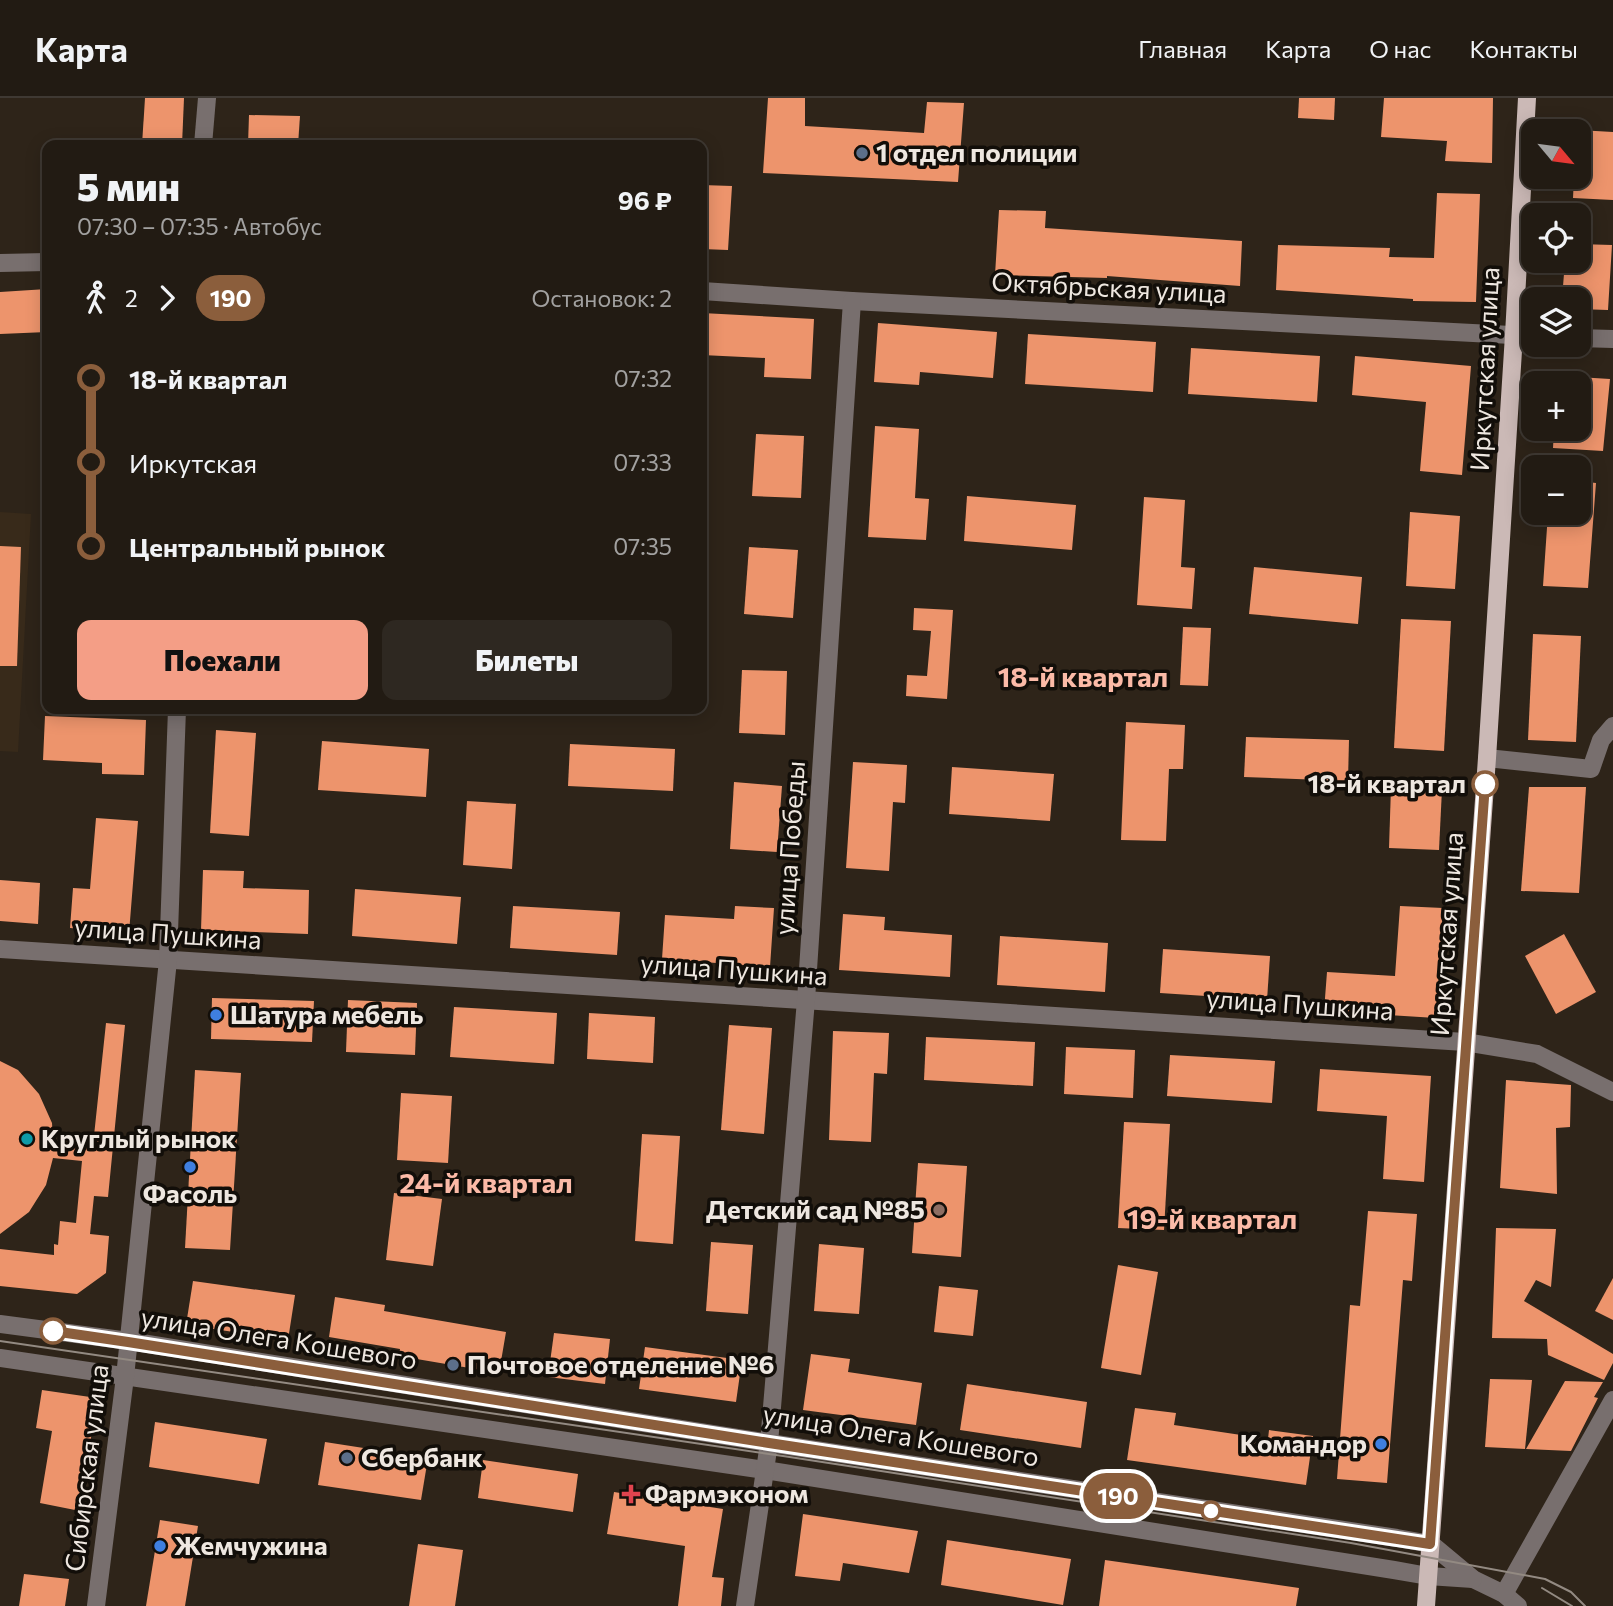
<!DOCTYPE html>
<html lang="ru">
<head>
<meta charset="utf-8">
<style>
  :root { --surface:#221b13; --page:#2e2821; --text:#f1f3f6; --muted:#a2a1a0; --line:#3f3933; --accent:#f49e86 }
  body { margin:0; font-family:Commissioner,sans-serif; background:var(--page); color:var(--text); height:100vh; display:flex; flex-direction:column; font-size:26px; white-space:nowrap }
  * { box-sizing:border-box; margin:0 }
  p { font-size:23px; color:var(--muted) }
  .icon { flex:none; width:38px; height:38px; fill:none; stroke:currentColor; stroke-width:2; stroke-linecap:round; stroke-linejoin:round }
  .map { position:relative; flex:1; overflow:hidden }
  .panel { position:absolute; left:42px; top:42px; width:665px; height:574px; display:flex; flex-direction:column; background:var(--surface); border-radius:14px; box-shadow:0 4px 18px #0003,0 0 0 2px var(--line) }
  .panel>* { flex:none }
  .badge { padding:0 14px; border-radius:23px; font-size:24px; line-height:46px }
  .needle { width:46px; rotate:119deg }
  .tools { position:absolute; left:1521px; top:21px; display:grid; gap:14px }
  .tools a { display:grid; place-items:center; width:70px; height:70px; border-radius:14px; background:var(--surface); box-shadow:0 4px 18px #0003,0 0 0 2px var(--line); font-size:35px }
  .map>.badge { position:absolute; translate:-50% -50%; box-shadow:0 0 0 4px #fff }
  .legs { display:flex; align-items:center; gap:10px; height:77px; padding:0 35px; font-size:23px }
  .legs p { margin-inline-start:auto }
  .summary { display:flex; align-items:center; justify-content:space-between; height:119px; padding:0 35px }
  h1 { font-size:38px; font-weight:800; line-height:52px }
  .button { display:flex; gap:14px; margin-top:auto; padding:14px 35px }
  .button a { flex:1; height:80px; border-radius:14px; background:var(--accent); color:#111; font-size:28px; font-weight:800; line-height:80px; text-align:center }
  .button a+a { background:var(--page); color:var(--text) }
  ul { padding:0 35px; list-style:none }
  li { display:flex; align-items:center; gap:24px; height:84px; font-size:26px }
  li i { display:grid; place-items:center; width:10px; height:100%; margin:0 9px; background:currentColor }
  li i::after { content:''; width:18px; height:18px; margin:-9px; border:5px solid; border-radius:50%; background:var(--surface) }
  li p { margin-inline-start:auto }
  li:first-child i { background:linear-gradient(#0000 50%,currentColor 0) }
  li:last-child i { background:linear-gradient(currentColor 50%,#0000 0) }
  header { display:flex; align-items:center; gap:42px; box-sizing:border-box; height:98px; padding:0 35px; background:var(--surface); border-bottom:2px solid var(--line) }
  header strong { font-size:33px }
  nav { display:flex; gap:38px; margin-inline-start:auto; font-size:24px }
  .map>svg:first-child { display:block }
  .built { fill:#382a1a }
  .building { fill:#ed946c }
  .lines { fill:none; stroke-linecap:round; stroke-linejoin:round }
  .minor { stroke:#786f6e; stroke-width:18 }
  .major { stroke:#cbb9b6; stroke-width:18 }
  .tram { stroke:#938a82; stroke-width:2 }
  .line-1-casing { stroke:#fff; stroke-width:16 }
  .line-1 { stroke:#8b5e3c; stroke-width:10 }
  .service-dot { fill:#5c6f8a; stroke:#120e09; stroke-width:2.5 }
  .stop-1-dot { fill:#fff; stroke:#8b5e3c; stroke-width:3.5 }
  .shop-dot { fill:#3f7fe0; stroke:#120e09; stroke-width:2.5 }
  .culture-dot { fill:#0f9aa8; stroke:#120e09; stroke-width:2.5 }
  .education-dot { fill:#8d6e63; stroke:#120e09; stroke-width:2.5 }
  .health-dot { fill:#e0444e; stroke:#120e09; stroke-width:2.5 }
  .labels { text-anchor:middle; stroke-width:7; stroke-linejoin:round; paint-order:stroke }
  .poi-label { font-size:26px; font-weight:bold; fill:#eee7e0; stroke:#120e09; text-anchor:start }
  .street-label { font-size:26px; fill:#eee7e0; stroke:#120e09 }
  .stop-label { font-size:26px; font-weight:bold; fill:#eee7e0; stroke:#120e09; text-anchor:end }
  .neighbourhood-label { font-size:28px; font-weight:bold; fill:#fbbaa7; stroke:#120e09 }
</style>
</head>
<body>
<header>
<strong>Карта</strong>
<nav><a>Главная</a><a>Карта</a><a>О нас</a><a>Контакты</a></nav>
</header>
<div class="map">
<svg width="1613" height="1508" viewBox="0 0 1613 1508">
  <rect width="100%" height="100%" fill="#2e2419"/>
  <polygon class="built" points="0,414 31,416 18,654 0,653"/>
  <g class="building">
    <polygon points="145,0 184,0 182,47 142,47"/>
    <polygon points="768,0 805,0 805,28 924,35 927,4 964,5 958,84 763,75"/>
    <polygon points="1299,0 1335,0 1334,22 1298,20"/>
    <polygon points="1384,0 1493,0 1492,65 1445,63 1447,43 1381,39"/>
    <polygon points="249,17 300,18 298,47 248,47"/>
    <polygon points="1578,32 1613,34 1613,102 1573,100 1574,79 1578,79"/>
    <polygon points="702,87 732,88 728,152 702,151"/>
    <polygon points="1437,95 1480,96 1476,204 1413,203 1413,201 1276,192 1278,147 1390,150 1389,159 1434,160"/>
    <polygon points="999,112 1046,113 1045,130 1242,143 1240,188 1107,178 1107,180 995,177"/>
    <polygon points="1578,146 1612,147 1608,212 1578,211 1578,201 1562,201 1565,163 1578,163"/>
    <polygon points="47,191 47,234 0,236 0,194"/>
    <polygon points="702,215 814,221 811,281 764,279 765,260 702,257"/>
    <polygon points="878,225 997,234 993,280 920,274 919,287 874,284"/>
    <polygon points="1028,236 1156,244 1153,294 1025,286"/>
    <polygon points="1191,250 1320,258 1317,304 1188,296"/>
    <polygon points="1355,258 1471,268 1462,377 1420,373 1426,304 1352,297"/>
    <polygon points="1578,279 1610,281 1603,353 1553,350 1554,331 1578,331"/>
    <polygon points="875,328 919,331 915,400 929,401 926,442 868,439"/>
    <polygon points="756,336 804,338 801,400 752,398"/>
    <polygon points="1578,383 1596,385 1588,490 1543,488 1548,415 1578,415"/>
    <polygon points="967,398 1076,407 1072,452 964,443"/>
    <polygon points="1144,399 1185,402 1181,469 1195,470 1192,511 1137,507"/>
    <polygon points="1410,414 1460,418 1455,491 1406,488"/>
    <polygon points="0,448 21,449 17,568 0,568"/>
    <polygon points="749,449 798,452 793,520 744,516"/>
    <polygon points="1254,469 1362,479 1358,526 1249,516"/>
    <polygon points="914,510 953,512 947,601 906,598 907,577 927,578 931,533 913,532"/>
    <polygon points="1401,521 1451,523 1444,653 1394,650"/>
    <polygon points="1183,529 1211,530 1208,588 1180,587"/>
    <polygon points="1533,536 1581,538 1576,644 1528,642"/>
    <polygon points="742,572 787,573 785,637 739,635"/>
    <polygon points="45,618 146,622 144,677 102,676 102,665 43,662"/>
    <polygon points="1126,624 1185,627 1183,671 1169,671 1166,743 1121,742"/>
    <polygon points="216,632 256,635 249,738 210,735"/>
    <polygon points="1246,639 1349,642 1348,683 1244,679"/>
    <polygon points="322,643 429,651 426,699 318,692"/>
    <polygon points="570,646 675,651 673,693 568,688"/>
    <polygon points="853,664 907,667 905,705 893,704 889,773 846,770"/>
    <polygon points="952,669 1054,676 1050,723 949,716"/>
    <polygon points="734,684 782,688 777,754 730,751"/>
    <polygon points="1391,689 1442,691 1439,752 1389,750"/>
    <polygon points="1529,689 1586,689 1579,795 1521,793"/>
    <polygon points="467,703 516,706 512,771 463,767"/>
    <polygon points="96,720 138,723 129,835 70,830 73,790 90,791"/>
    <polygon points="203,772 244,773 243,790 309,792 308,836 201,832"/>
    <polygon points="0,782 40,785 38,826 0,823"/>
    <polygon points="355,791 461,799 457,846 352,838"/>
    <polygon points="513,808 620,814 617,857 510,850"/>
    <polygon points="735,808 774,810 770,869 662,861 665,817 734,821"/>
    <polygon points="1400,808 1443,810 1436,920 1324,913 1327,874 1395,878"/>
    <polygon points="843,816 885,819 884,832 952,837 950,879 839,872"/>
    <polygon points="1564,836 1596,894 1556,916 1525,858"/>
    <polygon points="1000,838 1108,845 1105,894 997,887"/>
    <polygon points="1163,851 1270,858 1267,902 1160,895"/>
    <polygon points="212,900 314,903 312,944 211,941"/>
    <polygon points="348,902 417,905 415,957 346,954"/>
    <polygon points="454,909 557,915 554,966 450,959"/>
    <polygon points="589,915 655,919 653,965 587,961"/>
    <polygon points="106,925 125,927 108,1099 94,1098 90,1136 109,1138 106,1175 77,1196 0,1188 0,1151 54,1157 54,1146 58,1147 60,1123 76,1125 82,1063 53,1060 46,1087 29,1114 0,1136 0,963 18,972 39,996 52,1025 53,1042 93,1047"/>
    <polygon points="729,927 772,930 764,1036 721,1032"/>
    <polygon points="833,933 889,935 887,976 874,975 871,1044 829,1042"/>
    <polygon points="926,939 1035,944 1033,988 924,982"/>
    <polygon points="1066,949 1135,952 1133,1000 1064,996"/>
    <polygon points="1170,957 1275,963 1272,1005 1167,998"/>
    <polygon points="1320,971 1431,978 1424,1084 1383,1081 1387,1018 1317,1013"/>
    <polygon points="195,972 241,975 230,1152 185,1150"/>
    <polygon points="1506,982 1571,987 1570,1029 1556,1030 1557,1096 1500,1090"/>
    <polygon points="401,995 452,998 448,1065 397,1062"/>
    <polygon points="1124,1024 1170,1026 1164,1132 1118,1130"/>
    <polygon points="642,1036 680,1038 673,1146 635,1143"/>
    <polygon points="918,1065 967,1068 961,1159 912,1155"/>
    <polygon points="394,1095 442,1101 433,1168 386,1162"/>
    <polygon points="1368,1113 1417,1116 1412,1183 1403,1182 1387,1385 1337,1381 1350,1207 1360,1208"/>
    <polygon points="1496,1130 1556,1131 1551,1189 1536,1182 1524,1203 1613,1256 1613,1265 1604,1282 1548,1257 1547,1241 1492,1240"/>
    <polygon points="711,1144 753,1147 748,1216 706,1213"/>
    <polygon points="819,1146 864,1150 859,1216 814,1213"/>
    <polygon points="1118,1167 1158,1174 1141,1277 1101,1270"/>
    <polygon points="1613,1180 1613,1222 1595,1213"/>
    <polygon points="193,1183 295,1197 288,1242 186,1227"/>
    <polygon points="939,1188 978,1192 973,1238 934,1234"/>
    <polygon points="335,1199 385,1207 384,1213 506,1234 499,1275 399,1258 400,1251 329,1239"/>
    <polygon points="554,1235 610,1241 605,1286 548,1279"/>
    <polygon points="645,1249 742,1262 736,1304 639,1291"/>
    <polygon points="811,1256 850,1261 848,1274 922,1285 916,1327 803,1312"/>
    <polygon points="1490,1281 1532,1282 1525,1351 1485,1349"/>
    <polygon points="1565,1283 1603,1284 1594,1299 1598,1300 1571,1353 1526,1351"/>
    <polygon points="967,1286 1087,1304 1081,1350 960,1332"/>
    <polygon points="42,1292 97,1300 80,1413 40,1405 52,1333 36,1330"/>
    <polygon points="1135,1310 1176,1315 1174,1327 1268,1341 1269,1332 1313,1338 1306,1387 1127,1362"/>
    <polygon points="155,1324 267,1341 259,1386 149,1369"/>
    <polygon points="325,1344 428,1360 421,1402 318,1387"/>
    <polygon points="483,1362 578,1376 573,1414 478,1400"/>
    <polygon points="614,1394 723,1411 712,1479 724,1480 721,1508 678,1508 685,1448 607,1436"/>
    <polygon points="803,1416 918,1433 909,1475 843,1465 840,1483 795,1478"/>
    <polygon points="160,1422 198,1428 185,1508 146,1508"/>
    <polygon points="947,1442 1071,1461 1063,1507 941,1487"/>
    <polygon points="418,1446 463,1452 455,1508 409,1508"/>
    <polygon points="1105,1462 1299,1490 1296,1508 1099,1508"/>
    <polygon points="24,1476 69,1481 65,1508 19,1508"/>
  </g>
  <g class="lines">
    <g class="minor">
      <polyline points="203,47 207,0"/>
      <polyline points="0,165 47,164"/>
      <polyline points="702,193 852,203 1533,238"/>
      <polyline points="1578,240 1613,241"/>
      <polyline points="1487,660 1591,671 1601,642 1613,628"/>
      <polyline points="0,851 1465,944 1537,956 1613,994"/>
      <polyline points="0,1226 129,1243 769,1345 1397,1440 1431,1446 1473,1481 1504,1496 1518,1508"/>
      <polyline points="0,1260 765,1372 1394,1472 1428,1478 1473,1481"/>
      <polyline points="1504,1496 1613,1302"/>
      <polyline points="96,1508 125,1279 168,862 177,611"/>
      <polyline points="745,1508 769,1345 806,902 852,203"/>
    </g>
    <polyline class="major" points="1426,1508 1487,660 1514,237 1527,0"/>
    <g class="tram">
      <polyline points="0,1243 783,1358 1351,1445 1545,1481 1571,1494 1585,1508"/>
      <polyline points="1542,1490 1572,1508"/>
    </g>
  </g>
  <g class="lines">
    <defs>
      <polyline id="line-1" points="53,1233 128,1244 769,1345 1430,1446 1485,686"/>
    </defs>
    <use href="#line-1" class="line-1-casing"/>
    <use href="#line-1" class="line-1"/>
  </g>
  <g class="service-dot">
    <circle cx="862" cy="55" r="7"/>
    <circle cx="453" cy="1267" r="7"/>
    <circle cx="347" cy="1360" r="7"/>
  </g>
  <g class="stop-1-dot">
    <circle cx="1485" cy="686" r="12"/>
    <circle cx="53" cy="1233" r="12"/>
    <circle cx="1211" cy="1413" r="9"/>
  </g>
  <g class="shop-dot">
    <circle cx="216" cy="917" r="7"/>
    <circle cx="190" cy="1069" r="7"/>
    <circle cx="1381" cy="1346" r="7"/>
    <circle cx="160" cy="1448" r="7"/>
  </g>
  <circle class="culture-dot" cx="27" cy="1041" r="7"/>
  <circle class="education-dot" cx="939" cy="1112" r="7"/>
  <path class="health-dot" d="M627.5 1385.5h7v7h7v7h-7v7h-7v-7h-7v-7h7z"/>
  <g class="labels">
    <g class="poi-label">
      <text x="876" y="64">1 отдел полиции</text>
      <text x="230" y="926">Шатура мебель</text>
      <text x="41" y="1050">Круглый рынок</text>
      <text x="190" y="1105" text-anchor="middle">Фасоль</text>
      <text x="925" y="1121" text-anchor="end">Детский сад №85</text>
      <text x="467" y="1276">Почтовое отделение №6</text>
      <text x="1367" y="1355" text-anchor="end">Командор</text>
      <text x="361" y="1369">Сбербанк</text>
      <text x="645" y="1405">Фармэконом</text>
      <text x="174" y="1457">Жемчужина</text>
    </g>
    <g class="street-label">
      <text transform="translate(1109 190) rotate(3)" y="9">Октябрьская улица</text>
      <text transform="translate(1485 271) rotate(-87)" y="9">Иркутская улица</text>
      <text transform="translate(790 750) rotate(-86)" y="9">улица Победы</text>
      <text transform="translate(168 836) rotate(4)" y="9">улица Пушкина</text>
      <text transform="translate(1447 836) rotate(-86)" y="9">Иркутская улица</text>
      <text transform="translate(734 872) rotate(4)" y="9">улица Пушкина</text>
      <text transform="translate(1300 907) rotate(4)" y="9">улица Пушкина</text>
      <text transform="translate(279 1241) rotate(9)" y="9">улица Олега Кошевого</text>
      <text transform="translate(901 1338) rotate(9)" y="9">улица Олега Кошевого</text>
      <text transform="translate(87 1370) rotate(-83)" y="9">Сибирская улица</text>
    </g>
    <g class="stop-label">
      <text x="1466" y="695">18-й квартал</text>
    </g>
    <g class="neighbourhood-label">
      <text x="1083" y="589">18-й квартал</text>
      <text x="486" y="1095">24-й квартал</text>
      <text x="1212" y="1131">19-й квартал</text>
    </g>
  </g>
</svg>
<div class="tools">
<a><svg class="needle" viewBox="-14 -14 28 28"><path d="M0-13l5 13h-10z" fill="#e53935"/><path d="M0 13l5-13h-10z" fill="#a2a1a0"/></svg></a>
<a><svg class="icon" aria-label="locate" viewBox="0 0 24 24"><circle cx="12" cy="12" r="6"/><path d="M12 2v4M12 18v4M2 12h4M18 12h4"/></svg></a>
<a><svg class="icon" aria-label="layers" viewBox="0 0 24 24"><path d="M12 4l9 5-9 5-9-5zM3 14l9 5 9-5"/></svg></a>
<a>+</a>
<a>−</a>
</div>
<b class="badge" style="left:1118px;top:1398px;background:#8b5e3c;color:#fff">190</b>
<section class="panel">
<div class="summary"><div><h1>5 мин</h1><p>07:30 – 07:35 · Автобус</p></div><b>96 ₽</b></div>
<div class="legs"><svg class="icon" aria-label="walk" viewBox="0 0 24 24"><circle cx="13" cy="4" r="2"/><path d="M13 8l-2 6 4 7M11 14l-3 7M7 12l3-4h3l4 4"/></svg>2<svg class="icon" aria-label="forward" viewBox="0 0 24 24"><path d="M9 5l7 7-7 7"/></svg><b class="badge" style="background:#8b5e3c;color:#fff">190</b><p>Остановок: 2</p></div>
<ul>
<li><i style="color:#8b5e3c"></i><b>18-й квартал</b><p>07:32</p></li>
<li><i style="color:#8b5e3c"></i><span>Иркутская</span><p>07:33</p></li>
<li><i style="color:#8b5e3c"></i><b>Центральный рынок</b><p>07:35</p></li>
</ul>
<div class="button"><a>Поехали</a><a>Билеты</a></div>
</section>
</div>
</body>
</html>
